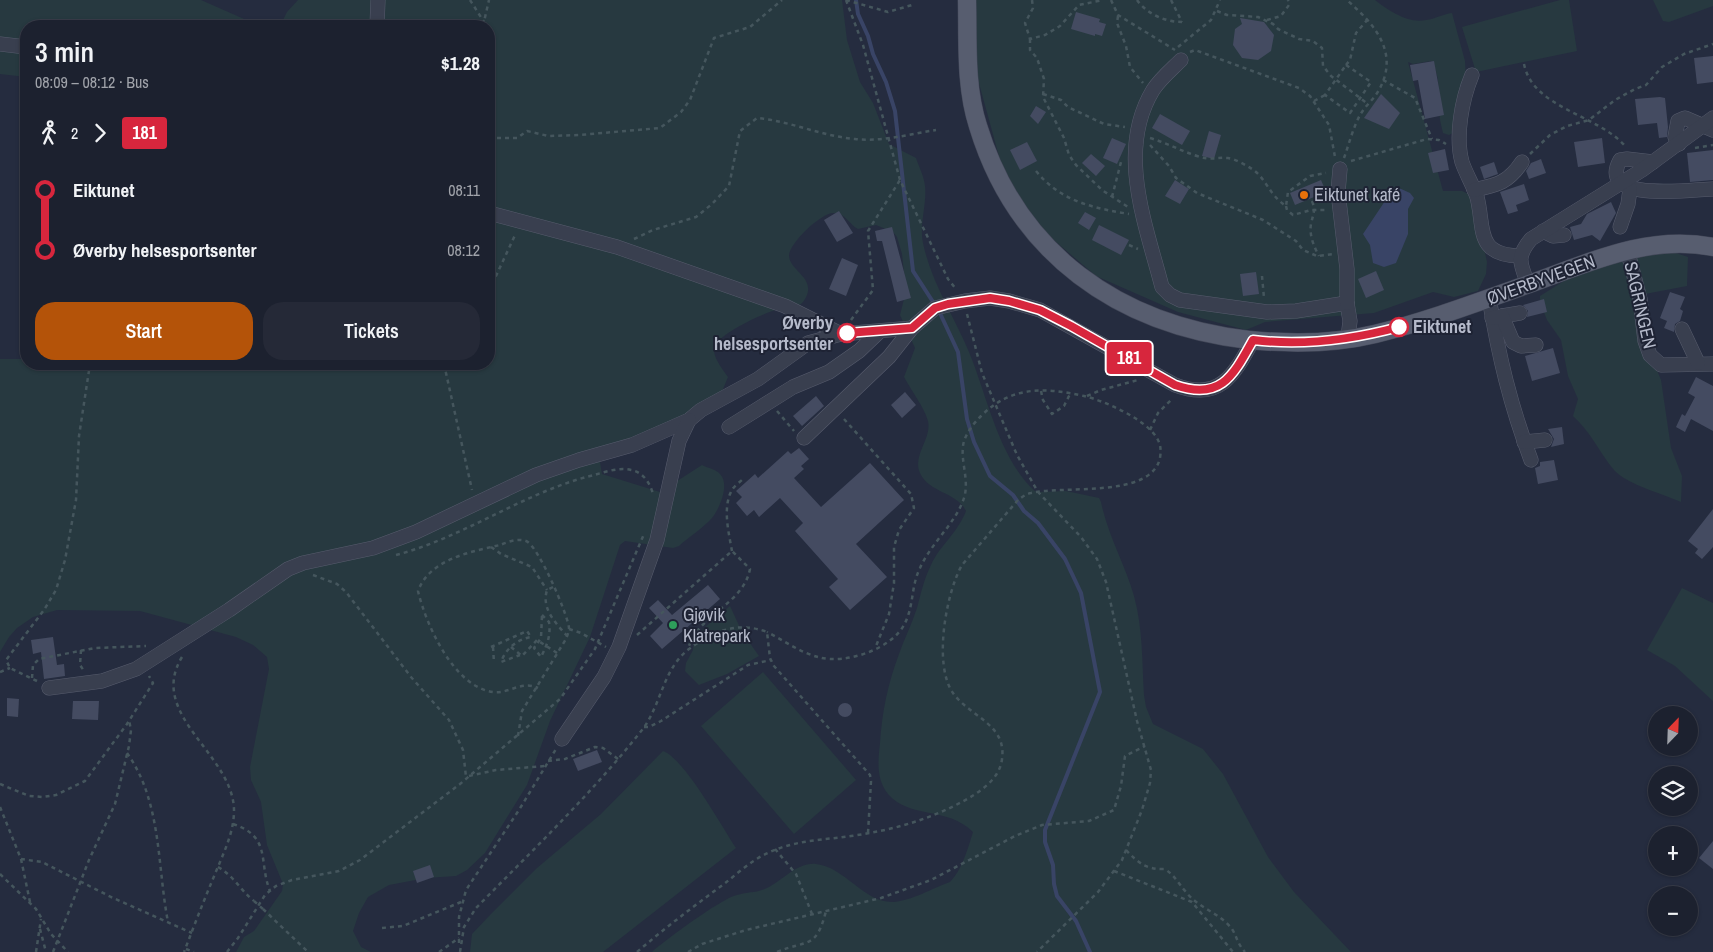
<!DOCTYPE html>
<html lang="en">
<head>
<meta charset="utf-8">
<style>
  :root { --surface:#1c212f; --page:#252937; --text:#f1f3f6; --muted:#a0a3aa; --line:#3a3e4b; --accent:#b45309 }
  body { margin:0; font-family:"Archivo Narrow",sans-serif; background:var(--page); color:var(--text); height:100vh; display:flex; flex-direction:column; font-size:19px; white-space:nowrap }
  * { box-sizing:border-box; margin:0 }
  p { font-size:16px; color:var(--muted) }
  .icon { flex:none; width:28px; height:28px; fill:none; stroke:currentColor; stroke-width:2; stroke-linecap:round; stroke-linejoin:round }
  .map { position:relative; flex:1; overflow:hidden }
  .side { position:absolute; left:20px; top:20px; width:475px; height:350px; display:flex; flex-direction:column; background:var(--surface); border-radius:20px; box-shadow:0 1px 4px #0004,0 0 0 1px var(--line) }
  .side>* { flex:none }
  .badge { padding:0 10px; border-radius:4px; font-size:18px; line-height:32px }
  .needle { width:32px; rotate:23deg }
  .controls { position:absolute; left:1648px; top:706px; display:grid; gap:10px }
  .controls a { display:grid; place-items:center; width:50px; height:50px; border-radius:50%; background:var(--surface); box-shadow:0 1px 4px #0004,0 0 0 1px var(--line); font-size:25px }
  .map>.badge { position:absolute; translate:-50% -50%; box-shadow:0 0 0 2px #fff }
  .legs { display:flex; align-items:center; gap:8px; height:55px; padding:0 15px; font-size:16px }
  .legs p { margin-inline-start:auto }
  .overview { display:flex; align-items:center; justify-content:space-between; height:85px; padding:0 15px }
  h1 { font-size:28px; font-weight:600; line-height:38px }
  .primary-button { display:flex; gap:10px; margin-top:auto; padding:10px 15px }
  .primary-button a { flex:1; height:58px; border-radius:20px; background:var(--accent); color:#fff; font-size:20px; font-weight:600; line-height:58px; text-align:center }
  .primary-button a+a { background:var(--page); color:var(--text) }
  ul { padding:0 15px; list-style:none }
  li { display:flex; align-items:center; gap:18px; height:60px; font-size:19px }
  li i { display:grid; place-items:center; width:8px; height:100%; margin:0 6px; background:currentColor }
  li i::after { content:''; width:12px; height:12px; margin:-6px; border:4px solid; border-radius:50%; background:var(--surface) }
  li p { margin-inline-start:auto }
  li:first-child i { background:linear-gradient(#0000 50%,currentColor 0) }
  li:last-child i { background:linear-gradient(currentColor 50%,#0000 0) }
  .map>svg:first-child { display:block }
  .green { fill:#273940 }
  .water { fill:#394466 }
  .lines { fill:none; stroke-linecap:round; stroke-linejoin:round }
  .stream { stroke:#394466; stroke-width:4 }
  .building { fill:#444b61 }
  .minor-casing { stroke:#575c6d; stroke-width:15 }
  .major-casing { stroke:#424758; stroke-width:19 }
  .path { stroke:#45565d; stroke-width:2.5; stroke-dasharray:4 4; stroke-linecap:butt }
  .minor { stroke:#393f4f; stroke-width:14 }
  .major { stroke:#575d6f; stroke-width:18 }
  .path-bridge { stroke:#45565d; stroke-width:2.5; stroke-dasharray:4 4; stroke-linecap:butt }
  .line-1-casing { stroke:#fff; stroke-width:11 }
  .line-1 { stroke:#d7263d; stroke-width:8 }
  .food-dot { fill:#e8710a; stroke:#1e2334; stroke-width:2 }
  .stop-1-dot { fill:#fff; stroke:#d7263d; stroke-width:2.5 }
  .leisure-dot { fill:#2e9e5b; stroke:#1e2334; stroke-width:2 }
  .labels { text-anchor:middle; stroke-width:4; stroke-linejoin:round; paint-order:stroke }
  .poi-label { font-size:18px; fill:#b5baca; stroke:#1e2334; text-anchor:start }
  .street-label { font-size:18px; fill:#b5baca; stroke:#1e2334 }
  .stop-label { font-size:18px; font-weight:bold; fill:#b5baca; stroke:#1e2334; text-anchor:end }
</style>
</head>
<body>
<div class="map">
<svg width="1713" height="952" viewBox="0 0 1713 952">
  <rect width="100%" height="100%" fill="#252c3f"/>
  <g class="green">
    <polygon points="0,0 201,0 260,26 26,26 26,77 0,74"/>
    <path d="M298 0H842L847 40 860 82 873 103 889 144 916 158C919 167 924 176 925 186 927 205 919 225 923 243 931 282 954 316 969 352 987 395 999 460 1036 492L1066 491 1099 498 1101 502C1108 536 1125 564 1134 596 1143 628 1142 663 1144 695L1146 707 1153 724 1203 749 1223 774 1268 857 1294 892 1351 952H652C664 941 722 898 737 895 750 891 755 894 769 887 783 880 798 862 816 864 845 867 864 903 893 902 911 901 933 888 950 882 962 870 968 848 973 832 947 806 909 819 888 794 876 779 878 761 880 743 882 712 888 683 899 654 904 639 912 624 917 608 921 593 924 579 931 565 940 545 957 534 966 511 957 492 929 493 920 473 912 455 932 439 928 421 924 407 911 390 904 377L915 348 900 315 906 291 902 254 897 237 893 232 876 225 858 229C849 224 845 213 834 213 822 212 789 243 789 256 790 272 820 279 803 302 798 308 788 306 782 308 768 311 711 336 714 351 715 360 723 370 728 377L721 394 701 408 605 451 600 462 602 474 660 492 702 465C707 468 716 469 720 474 730 484 720 508 712 518 703 528 689 537 679 546L673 548 625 541 620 545 590 637 550 721 527 785 485 853 467 870 456 876 426 878 389 885 368 897 359 913 353 931 361 947 371 952H236L244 937 254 931 282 891 283 884 267 845 261 802 251 780 250 767 269 669 267 657 253 645 236 637 140 611 57 610 33 617 17 628 9 637 0 652V359H26V364L74 365 489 364V26H280L287 12Z"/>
    <path d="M974 0H1375C1388 10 1408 24 1426 20 1435 19 1443 14 1452 13L1465 61 1466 79 1454 132 1449 135 1443 133C1441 125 1439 117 1439 109 1438 92 1441 76 1431 61L1413 64 1408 62 1443 191H1462L1473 196 1487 262 1486 274 1478 291 1454 297 1433 292 1374 313 1265 322 1246 330 1178 312 1096 276 1049 236 1020 199 1000 160 977 76Z"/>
    <polygon points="1560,0 1569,0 1577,51 1476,72 1462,27"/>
    <polygon points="1653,0 1713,0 1713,6 1669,22 1663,21"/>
    <path d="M1651 252 1676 253 1688 257 1687 286 1645 294 1647 346 1661 380 1671 448 1682 476 1681 502C1663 494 1626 484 1614 470 1599 452 1591 432 1573 416L1578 399 1568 376 1561 340 1547 320 1540 302V296L1591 264Z"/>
    <polygon points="1682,588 1713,603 1713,701 1675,666 1647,650"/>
    <polygon points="730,606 742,632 759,656 727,674 699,685 685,671 686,663 693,650 694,640 704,628"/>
    <polygon points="763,672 856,780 794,834 701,726"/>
    <path d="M663 751C684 758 722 827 736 848L603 952H470L472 934 491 914 537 868 601 814Z"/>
  </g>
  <polygon class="water" points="1399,188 1410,193 1414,198 1408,209 1408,234 1396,263 1384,267 1373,263 1370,245 1363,234 1393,189"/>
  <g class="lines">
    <g class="stream">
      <polyline points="856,0 858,14 868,36 873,54 886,82 895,111 913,271 935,305"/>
      <polyline points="939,311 958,352 967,419 974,442 990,476 1013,495 1024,511 1038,523 1065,559 1081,593 1100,692 1045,830 1045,842 1053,865 1054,884 1057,896 1076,921 1090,952"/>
    </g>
  </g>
  <g class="building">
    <polygon points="1076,12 1100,19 1099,22 1106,24 1102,36 1095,34 1095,36 1071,29"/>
    <polygon points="1240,18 1264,22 1274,35 1271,51 1258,60 1242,58 1233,45 1235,29 1242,24"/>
    <polygon points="1713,56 1713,82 1697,84 1694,58"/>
    <polygon points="1434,61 1444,115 1425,119 1418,80 1413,81 1410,65"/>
    <polygon points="1381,94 1400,113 1389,129 1364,118"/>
    <polygon points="1660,97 1665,98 1668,127 1667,137 1659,138 1657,123 1638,125 1635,99"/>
    <polygon points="1036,106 1046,112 1038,124 1030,116"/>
    <polygon points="1160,114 1190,131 1182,145 1152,128"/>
    <polygon points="1209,131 1221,135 1214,159 1202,156"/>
    <polygon points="1112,138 1126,144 1117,164 1103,158"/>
    <polygon points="1602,138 1605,163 1578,167 1574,142"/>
    <polygon points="1027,142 1037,161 1020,170 1010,150"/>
    <polygon points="1445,149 1449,170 1433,173 1428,153"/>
    <polygon points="1713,150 1713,180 1690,182 1687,153"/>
    <polygon points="1091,154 1105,166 1096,176 1082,163"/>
    <polygon points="1541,159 1546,173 1529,179 1526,171 1531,163"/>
    <polygon points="1494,162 1498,174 1484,179 1480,167"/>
    <polygon points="1175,180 1189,189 1180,204 1165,196"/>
    <polygon points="1321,180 1326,192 1295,205 1290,193"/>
    <polygon points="1524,184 1529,200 1516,205 1518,211 1508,214 1500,192"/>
    <polygon points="1611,202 1616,213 1600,241 1592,235 1574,240 1570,227 1581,224 1587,214"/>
    <polygon points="839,211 853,233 837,242 824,220"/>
    <polygon points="1085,212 1096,218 1089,230 1078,223"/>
    <polygon points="1099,225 1129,240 1121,255 1092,240"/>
    <polygon points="892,227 911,298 897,302 882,241 877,241 875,231"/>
    <polygon points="842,258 858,265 846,296 829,289"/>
    <polygon points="1376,271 1384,290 1366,298 1358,279"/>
    <polygon points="1256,272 1259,294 1243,296 1240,274"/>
    <polygon points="1670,292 1685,297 1680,309 1683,311 1680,321 1675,324 1674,332 1664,328 1667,321 1660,318"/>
    <polygon points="1544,299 1547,312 1527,317 1528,311 1523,305"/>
    <polygon points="1553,348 1560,373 1532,381 1525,356"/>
    <polygon points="1696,377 1713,386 1713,431 1691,419 1685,432 1676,427 1682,414 1685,416 1695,397 1688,393"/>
    <polygon points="905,392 916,405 902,418 891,405"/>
    <polygon points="816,396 824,406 802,426 793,416"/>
    <polygon points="1562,427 1564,444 1551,447 1554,439 1548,429"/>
    <polygon points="799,448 809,459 801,466 804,469 794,478 821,507 870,463 904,500 856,544 887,577 850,610 829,587 838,579 795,531 803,523 780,498 759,517 754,510 747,516 736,503 742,497 736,491 755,474 758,478 788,451 791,454"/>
    <polygon points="1554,460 1558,480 1538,484 1535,468 1540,466 1540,462"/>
    <polygon points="1713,509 1713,547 1702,559 1695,553 1698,549 1688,541"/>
    <polygon points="708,585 720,599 662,649 650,636 663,623 649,608 658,600 672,615"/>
    <polygon points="53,637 57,665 64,664 65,676 44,679 41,652 33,654 31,640"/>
    <polygon points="7,698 19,699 18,717 7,716"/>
    <polygon points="73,701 99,701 98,720 72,719"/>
    <circle cx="845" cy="710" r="7"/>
    <polygon points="597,750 602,762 578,771 573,759"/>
    <polygon points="1713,841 1713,869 1699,858"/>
    <polygon points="430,865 434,877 417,883 413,871"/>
  </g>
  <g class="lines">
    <defs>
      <g id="minor">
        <polyline points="377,26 378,0"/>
        <polyline points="0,44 26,47"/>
        <path d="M1181 60C1172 69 1160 79 1153 90 1116 151 1146 225 1162 287L1170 295 1180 300 1267 312 1296 311 1347 303 1350 321 1348 338"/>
        <path d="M1472 75C1462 99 1455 136 1462 162 1466 174 1473 185 1477 197 1485 227 1474 255 1520 256"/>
        <polyline points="1679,144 1675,137 1678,121 1685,118 1713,130"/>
        <path d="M1653 162 1627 159 1620 160C1596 204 1694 189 1713 189"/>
        <polyline points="1340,169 1338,192 1347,269 1347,303"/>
        <path d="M1474 190C1497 185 1508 183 1522 162"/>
        <polyline points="489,213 617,247 785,306 841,334 912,328"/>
        <polyline points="1620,227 1628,204 1630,189"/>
        <polyline points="1543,231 1553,236 1564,235"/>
        <polyline points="1627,249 1640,299 1645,341 1650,355 1661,365 1713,364"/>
        <path d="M1528 284C1520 263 1516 257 1531 239L1642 170 1713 118"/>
        <path d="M1489 298C1499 357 1510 404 1531 460"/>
        <polyline points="1502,316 1520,313"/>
        <polyline points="1492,318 1502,316 1513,342 1521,346 1536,345"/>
        <polyline points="1682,329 1698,363"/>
        <polyline points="729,427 793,387 829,372 859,351 880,331"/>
        <path d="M804 438 889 357 912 328 935 308 965 301 990 298 1009 301 1040 310 1175 385C1220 402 1234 375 1253 340"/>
        <polyline points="1524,442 1545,440"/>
        <polyline points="49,688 102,681 136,669 229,610 288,569 303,563 373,548 416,532 536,475 579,460 632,445 689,420 701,410 758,379 808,343 841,334"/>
        <polyline points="562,739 604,677 619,647 657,540 679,441 689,420"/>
      </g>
      <path id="major" d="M967 0C968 42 965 86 978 126 1017 254 1119 325 1249 340 1291 344 1334 344 1375 334 1428 321 1478 302 1529 284 1588 263 1648 234 1713 247"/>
    </defs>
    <use href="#minor" class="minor-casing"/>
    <use href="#major" class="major-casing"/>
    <g class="path">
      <polyline points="470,0 484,22"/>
      <polyline points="846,0 863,45 900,180 948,279 956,289"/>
      <polyline points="846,0 888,12 912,5"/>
      <polyline points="1032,0 1033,8 1025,23 1030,39 1045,35 1060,26 1079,5 1103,0"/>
      <polyline points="1111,0 1118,15 1175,50"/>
      <path d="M1137 0C1147 14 1165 22 1182 22"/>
      <polyline points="1171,0 1182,22"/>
      <polyline points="1217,11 1227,15 1258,17 1273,24 1278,29 1299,39 1313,41 1322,48 1323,66 1331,76 1368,104"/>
      <polyline points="1118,16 1117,23 1126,46 1130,67 1143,83"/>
      <polyline points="1267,20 1281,16 1289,5 1288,0"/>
      <polyline points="483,26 489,0"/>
      <polyline points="1030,39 1030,50 1037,58 1044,79 1043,97 1064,138 1069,155 1076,165 1102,190 1128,207"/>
      <polyline points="1178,47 1211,20 1220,0"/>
      <polyline points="1190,52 1195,50 1299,88 1310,96 1329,125 1335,157"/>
      <path d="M1524 64C1533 109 1598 114 1626 147"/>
      <polygon points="1346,65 1371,82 1350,113 1325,95"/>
      <polyline points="1346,65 1350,60 1356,33 1368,19"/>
      <polyline points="1383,80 1415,98 1432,139"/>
      <polyline points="1043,94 1061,100 1068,107 1104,124 1125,127"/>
      <polyline points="1314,101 1325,95"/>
      <polyline points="489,138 517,138 527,131 548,136 579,135 660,128 681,112 690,100 714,38 750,27 782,0"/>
      <path d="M1150 138C1167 143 1181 151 1197 156 1211 161 1216 157 1228 158 1235 159 1246 165 1252 169 1266 178 1269 195 1286 206L1288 192 1310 176 1326 173"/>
      <polyline points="1150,145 1169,166 1176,178 1197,193 1263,220 1296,241 1303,250 1317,256 1334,254"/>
      <polyline points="1695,148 1713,145"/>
      <polyline points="1530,154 1550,135 1567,126 1589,120 1615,100 1635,89 1646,85 1662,67 1684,54 1713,44"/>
      <path d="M1344 158C1349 144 1353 128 1360 115 1365 106 1374 99 1379 90 1400 52 1374 24 1347 0"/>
      <polyline points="1351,161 1427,139 1439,140 1446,144"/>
      <path d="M1036 171C1060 201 1093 208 1129 214"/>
      <polyline points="1112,197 1121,162"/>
      <path d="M1312 201C1316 211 1313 214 1311 224 1309 235 1314 247 1319 256"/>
      <polyline points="1286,206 1287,210 1293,215 1311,210 1328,210"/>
      <path d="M634 239 653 230 696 217 712 204 729 186 740 131 757 118C790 121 821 136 855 139 882 142 910 134 936 130"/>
      <polyline points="1129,245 1138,249"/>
      <polyline points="1262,276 1264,298"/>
      <polyline points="489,291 516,233"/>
      <polyline points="967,314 982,373 1017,455 1038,492 1081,537 1097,559 1106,582 1137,721 1151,770 1150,783 1142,810 1122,860 1098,892 1037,952"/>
      <polyline points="851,320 873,290 868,231 900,180"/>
      <polyline points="444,364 472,490"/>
      <polyline points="1041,391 1043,400 1052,414 1064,406 1070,394"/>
      <polyline points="1087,396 1101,390 1138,380"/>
      <polyline points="777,411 794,431"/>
      <polyline points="844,419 911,494 914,508 899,530 894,547 894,583 889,614 876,646"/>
      <polyline points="1150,430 1158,413 1172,399"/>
      <polyline points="491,547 501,554 532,567 547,590"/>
      <path d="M732 551C729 534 722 507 732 490 734 486 740 482 743 479"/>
      <path d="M396 555C465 537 524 492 594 475 605 472 619 467 631 470 643 472 650 483 653 494"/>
      <polyline points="313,575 337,584 346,592 411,677 449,720 463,750 466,777"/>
      <path d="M553 587 547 590C541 609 556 623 567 636"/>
      <path d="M542 615 549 622C551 636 547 645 541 657L534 648 541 638Z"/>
      <polyline points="569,629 581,633 606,647"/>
      <path d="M637 635 732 551 750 569C743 605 698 614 688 649"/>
      <path d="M491 647 527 631 531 637C518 639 506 648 501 662L520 655"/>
      <polyline points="493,647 494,663"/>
      <polyline points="511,647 522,656 537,640 557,653"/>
      <polyline points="81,650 80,665 84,671"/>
      <path d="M182 657C146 716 236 755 234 813 233 835 223 854 215 874 204 900 194 926 184 952"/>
      <polyline points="0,672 10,668"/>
      <polyline points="32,678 33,665 39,659 95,648 146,646"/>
      <polyline points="37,681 10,668 6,660 44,610 56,590 65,560 76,500 79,436 90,364"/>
      <polyline points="644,727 649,727 661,721 748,665 771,660"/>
      <path d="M518 736 522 711 566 639C567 636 569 632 569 628 568 615 538 545 526 541 517 538 508 542 500 545 470 552 430 559 418 591 426 625 454 687 493 692 510 694 521 680 538 688"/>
      <path d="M127 753C162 802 157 866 168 922"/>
      <polyline points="548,761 565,759 595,747 603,748 618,759"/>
      <polyline points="469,776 496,770 545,766"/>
      <polyline points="0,784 29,796 43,797 56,795 85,781 127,724 153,683 149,676"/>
      <polyline points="0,807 21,859 42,862 111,897 192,933"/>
      <path d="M233 824C272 837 258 861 270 891"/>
      <polyline points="775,849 796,874 812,914"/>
      <path d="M1126 850C1138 863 1147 870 1165 869 1176 877 1178 883 1186 892 1198 908 1220 913 1232 929 1237 937 1237 943 1245 952"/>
      <polyline points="21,859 30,902"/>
      <path d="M218 867C234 876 240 890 254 901"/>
      <polyline points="1114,871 1192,902 1233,952"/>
      <polyline points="0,874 36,909 51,934 68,952"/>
      <polyline points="263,909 308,952"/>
      <polyline points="382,928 403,926 461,902"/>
      <polyline points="40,929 46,952"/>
      <polyline points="459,943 459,917 466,890 519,810 556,749"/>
      <polyline points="186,949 194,952"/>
      <polyline points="36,952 41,919"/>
      <polyline points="53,952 89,860 115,804 129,746 131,730 129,720"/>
      <polyline points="227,952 238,938 265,895 276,886 292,880 339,871 360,860 460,784 560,699 595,649 644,534"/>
      <polyline points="439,952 459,938"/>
      <path d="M460 952 464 927 476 908C533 850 592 793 642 730 662 704 662 670 689 649 713 631 738 621 767 632L770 658 774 666 870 775 871 781 868 833"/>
      <path d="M637 952C665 928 694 906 724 884 738 873 753 859 770 852 796 840 824 840 851 836 894 830 932 819 969 798 984 789 1000 777 1002 759 1007 724 970 717 953 693 933 665 946 593 962 565L1018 500C1022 497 1026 494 1031 493 1062 485 1151 499 1160 458 1161 451 1161 446 1158 440 1148 420 1105 401 1084 396 1044 387 1011 386 981 416 974 423 967 432 964 441 959 459 970 479 964 498 956 523 931 543 920 568 911 586 914 605 905 623 893 649 845 665 818 657 801 653 783 640 767 632"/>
      <polyline points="688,952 702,944 746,930 881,898 931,880 1015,836 1042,825 1089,821 1114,810 1121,786 1125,756 1145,746"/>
      <path d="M777 952C808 939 816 950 826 911"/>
    </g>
    <use href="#minor" class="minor"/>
    <use href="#major" class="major"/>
    <polyline class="path-bridge" points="254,901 263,909"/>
  </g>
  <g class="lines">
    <defs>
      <path id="line-1" d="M847 333 912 328 935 308 948 304 990 298 1009 301 1040 310 1071 326 1175 385C1221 401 1233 376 1253 340 1303 346 1351 340 1399 327"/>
    </defs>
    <use href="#line-1" class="line-1-casing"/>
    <use href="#line-1" class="line-1"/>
  </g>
  <circle class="food-dot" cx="1304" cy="195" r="5"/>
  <g class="stop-1-dot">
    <circle cx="1399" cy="327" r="9"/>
    <circle cx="847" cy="333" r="9"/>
  </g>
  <circle class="leisure-dot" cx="673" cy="625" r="5"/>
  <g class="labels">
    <g class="poi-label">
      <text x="1314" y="201">Eiktunet kafé</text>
      <text x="683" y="621">Gjøvik<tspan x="683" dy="21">Klatrepark</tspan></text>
    </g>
    <g class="street-label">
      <text transform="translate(1541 280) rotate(-20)" y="6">ØVERBYVEGEN</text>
      <text transform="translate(1640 305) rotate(77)" y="6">SAGRINGEN</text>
    </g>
    <g class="stop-label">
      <text x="833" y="329">Øverby<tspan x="833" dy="21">helsesportsenter</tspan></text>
      <text x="1413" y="333" text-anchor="start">Eiktunet</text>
    </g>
  </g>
</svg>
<div class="controls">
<a><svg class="needle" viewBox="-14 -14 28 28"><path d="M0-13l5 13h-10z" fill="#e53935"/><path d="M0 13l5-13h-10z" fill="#a0a3aa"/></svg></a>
<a><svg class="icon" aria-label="layers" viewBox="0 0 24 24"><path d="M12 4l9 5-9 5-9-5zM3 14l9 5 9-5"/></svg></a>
<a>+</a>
<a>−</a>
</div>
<b class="badge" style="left:1129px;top:358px;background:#d7263d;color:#fff">181</b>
<section class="side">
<div class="overview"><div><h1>3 min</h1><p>08:09 – 08:12 · Bus</p></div><b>$1.28</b></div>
<div class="legs"><svg class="icon" aria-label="walk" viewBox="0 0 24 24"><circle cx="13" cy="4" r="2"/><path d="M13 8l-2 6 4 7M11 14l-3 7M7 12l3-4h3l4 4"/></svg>2<svg class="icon" aria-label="forward" viewBox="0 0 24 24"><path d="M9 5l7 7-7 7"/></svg><b class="badge" style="background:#d7263d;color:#fff">181</b></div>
<ul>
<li><i style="color:#d7263d"></i><b>Eiktunet</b><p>08:11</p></li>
<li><i style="color:#d7263d"></i><b>Øverby helsesportsenter</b><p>08:12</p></li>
</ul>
<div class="primary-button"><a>Start</a><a>Tickets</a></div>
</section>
</div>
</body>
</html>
